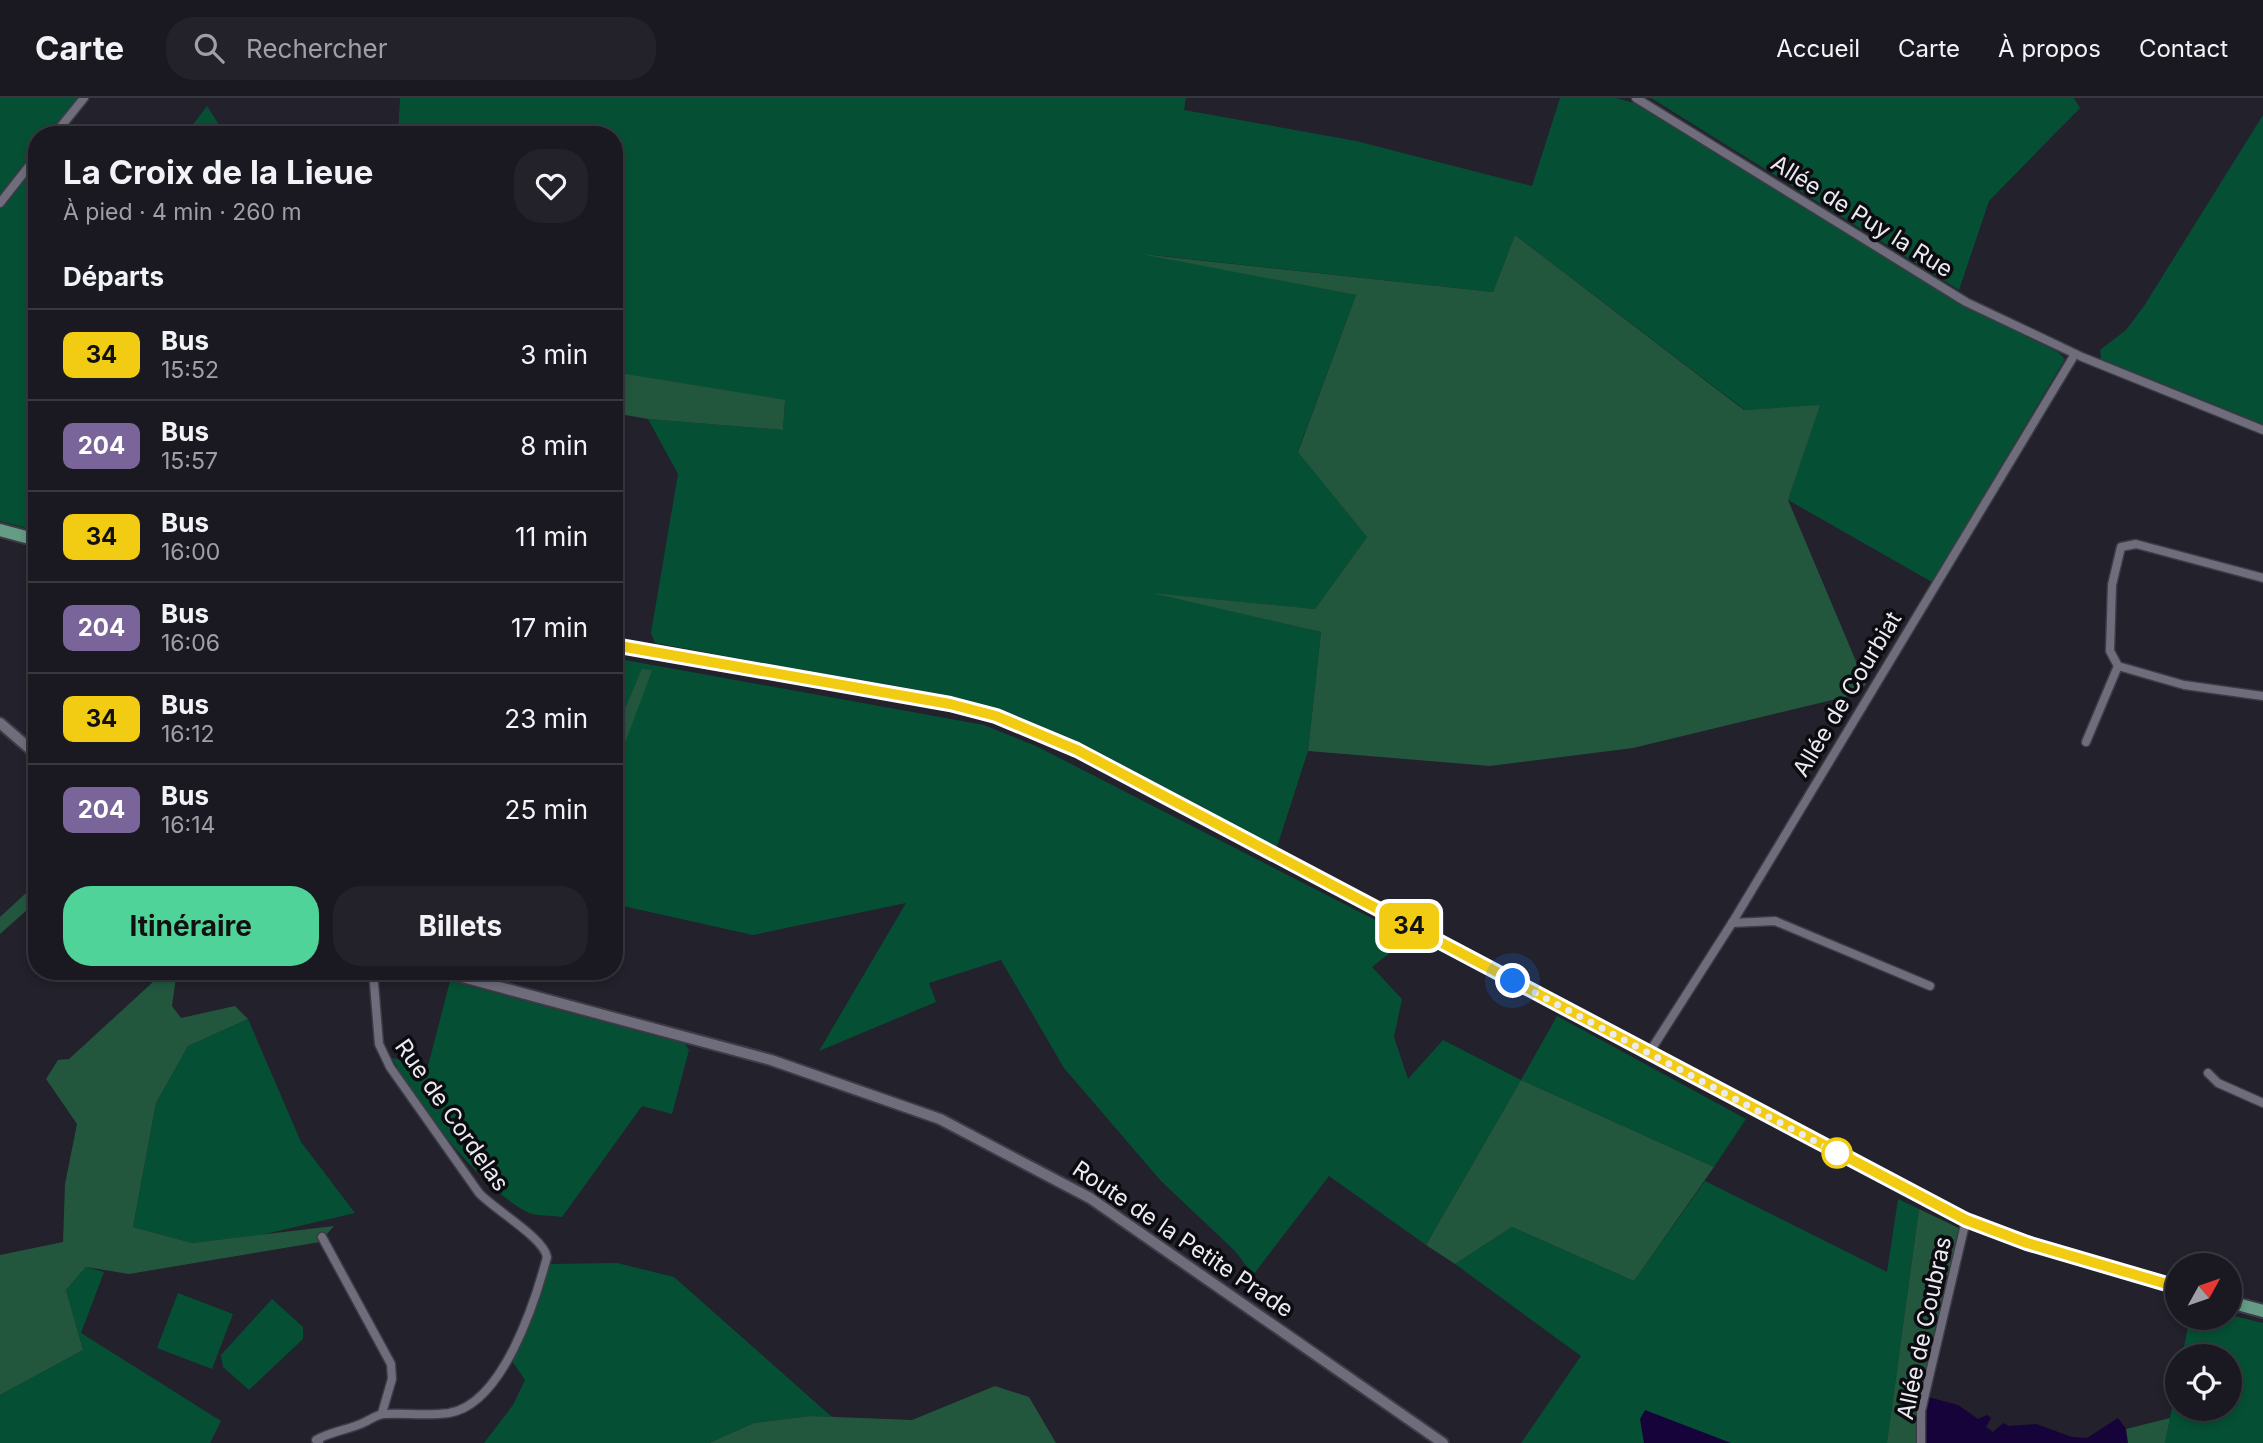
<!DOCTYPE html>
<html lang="fr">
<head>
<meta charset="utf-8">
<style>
  :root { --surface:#1a1921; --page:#23222a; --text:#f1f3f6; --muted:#9fa0a5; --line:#38383f; --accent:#4fd398 }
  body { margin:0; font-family:Inter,sans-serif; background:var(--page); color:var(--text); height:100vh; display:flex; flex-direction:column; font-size:26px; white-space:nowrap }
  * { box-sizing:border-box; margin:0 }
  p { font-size:23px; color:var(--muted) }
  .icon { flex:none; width:38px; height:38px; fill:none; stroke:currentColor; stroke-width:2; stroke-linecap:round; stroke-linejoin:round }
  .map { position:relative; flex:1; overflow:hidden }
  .details { position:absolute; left:28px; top:28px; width:595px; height:854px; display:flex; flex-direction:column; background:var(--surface); border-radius:28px; box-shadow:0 4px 10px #0003,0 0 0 2px var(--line) }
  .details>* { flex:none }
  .badge { padding:0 14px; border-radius:10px; font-size:24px; line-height:46px }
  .needle { width:46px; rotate:50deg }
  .buttons { position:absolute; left:2165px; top:1155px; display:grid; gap:14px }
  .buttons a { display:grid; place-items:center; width:77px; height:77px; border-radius:50%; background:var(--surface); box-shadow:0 4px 10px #0003,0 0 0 2px var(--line); font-size:35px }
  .you { position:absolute; width:35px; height:35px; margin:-18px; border:5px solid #fff; border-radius:50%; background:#1a73e8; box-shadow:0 0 0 10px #1a73e833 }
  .map>.badge { position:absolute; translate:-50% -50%; box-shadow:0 0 0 4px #fff }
  h2 { padding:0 35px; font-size:26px; line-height:63px }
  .round { display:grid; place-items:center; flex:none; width:74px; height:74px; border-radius:28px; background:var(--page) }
  .head { display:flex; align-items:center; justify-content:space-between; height:119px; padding:0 35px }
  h1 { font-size:33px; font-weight:700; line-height:52px }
  .button { display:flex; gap:14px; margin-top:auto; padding:14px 35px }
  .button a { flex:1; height:80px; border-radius:28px; background:var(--accent); color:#111; font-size:28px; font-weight:700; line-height:80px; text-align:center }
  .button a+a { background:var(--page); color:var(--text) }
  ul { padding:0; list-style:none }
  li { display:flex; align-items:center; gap:21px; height:91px; padding:0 35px; border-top:2px solid var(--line) }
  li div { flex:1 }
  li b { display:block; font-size:26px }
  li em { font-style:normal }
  li .badge { min-width:77px; font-weight:700; text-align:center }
  header { display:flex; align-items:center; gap:42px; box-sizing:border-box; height:98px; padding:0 35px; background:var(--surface); border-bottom:2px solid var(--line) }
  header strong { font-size:33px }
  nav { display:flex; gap:38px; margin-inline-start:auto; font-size:24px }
  .search { width:490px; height:63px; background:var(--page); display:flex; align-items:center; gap:18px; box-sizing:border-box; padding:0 24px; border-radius:28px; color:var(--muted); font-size:26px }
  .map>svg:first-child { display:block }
  .green { fill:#055034 }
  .forest { fill:#22573e }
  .water { fill:#150339 }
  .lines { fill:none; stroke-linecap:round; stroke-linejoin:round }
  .street-casing { stroke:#3d3b45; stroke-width:11 }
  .secondary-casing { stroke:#3d3b45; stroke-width:14 }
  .primary-casing { stroke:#3d3b45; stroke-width:16 }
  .street { stroke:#6f6d7b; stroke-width:8 }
  .secondary { stroke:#6f6d7b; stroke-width:10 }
  .primary { stroke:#649c86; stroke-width:12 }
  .line-casing { stroke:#fff; stroke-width:16 }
  .line { stroke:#f2cb13; stroke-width:10 }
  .walk { stroke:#eaeaf1; stroke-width:7; stroke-dasharray:0 12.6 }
  .stop-dot { fill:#fff; stroke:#f2cb13; stroke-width:3.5 }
  .labels { text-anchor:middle; stroke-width:7; stroke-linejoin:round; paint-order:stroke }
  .street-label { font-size:23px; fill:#eaeaf1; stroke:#0c0b10 }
</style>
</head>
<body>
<header>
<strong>Carte</strong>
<div class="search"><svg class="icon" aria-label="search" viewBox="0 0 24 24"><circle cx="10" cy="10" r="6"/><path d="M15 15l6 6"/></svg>Rechercher</div>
<nav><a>Accueil</a><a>Carte</a><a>À propos</a><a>Contact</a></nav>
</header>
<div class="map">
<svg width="2263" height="1345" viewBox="0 0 2263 1345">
  <rect width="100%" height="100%" fill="#22212c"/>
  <g class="green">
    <polygon points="0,0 79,0 50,37 37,37 37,53 0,99"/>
    <polygon points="400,0 1186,0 1184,12 1356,43 1532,88 1560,0 1616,0 1634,5 1963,207 2058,254 2065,261 1932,484 1788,402 1819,308 1745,312 1515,137 1493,194 1154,157 1356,197 1298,353 1367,439 1315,511 1159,496 1321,534 1308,653 1277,749 1015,617 976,605 655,545 651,535 678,376 648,321 783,332 785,303 614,274 614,37 398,37"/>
    <polygon points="1651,0 2074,0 2080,10 1989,103 1959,192"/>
    <polygon points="207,8 223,33 321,37 185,37"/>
    <polygon points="2263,17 2263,326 2101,261 2100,252 2126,232 2144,208"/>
    <polygon points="37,63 37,433 0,423 0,110"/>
    <polygon points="614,560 984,627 1038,649 1387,828 1409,840 1372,869 1402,901 1394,939 1408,981 1443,942 1521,982 1557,918 1746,1021 1714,1069 1521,982 1426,1147 1329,1078 1253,1177 1236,1154 1161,1083 1064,970 1001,862 929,885 936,904 819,953 906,805 753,837 614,806 614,698 640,576 614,635"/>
    <path d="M450 883 685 946 689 952 672 1016 642 1008 562 1119C551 1117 535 1119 525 1113 478 1087 417 1007 392 960L428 968Z"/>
    <polygon points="248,921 301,1044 355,1115 261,1137 192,1145 133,1129 156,1005 188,948"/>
    <polygon points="1705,1083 1887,1174 1898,1101 1919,1111 1887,1345 1521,1345 1581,1258 1455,1166 1512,1129 1634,1183"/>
    <polygon points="617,1165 674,1179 832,1319 810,1318 754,1325 709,1345 484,1345 513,1307 525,1282 512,1263 549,1166"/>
    <polygon points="86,1169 104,1174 81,1235 221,1323 210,1345 0,1345 0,1297 83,1252 66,1192"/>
    <polygon points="178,1195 233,1216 212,1271 157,1250"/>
    <polygon points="272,1201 303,1229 303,1241 249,1292 223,1269 221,1257"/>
    <polygon points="2230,1217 2263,1225 2263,1345 2165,1345 2177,1284 2177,1311 2230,1311 2230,1258 2182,1258 2190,1220 2230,1220"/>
  </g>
  <g class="forest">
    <polygon points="1515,137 1744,312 1820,307 1788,402 1866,587 1849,598 1633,650 1490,668 1308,653 1321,534 1152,495 1315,511 1367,439 1298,354 1356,197 1141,156 1493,194"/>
    <polygon points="614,274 785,302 783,332 648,321 614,315"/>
    <polygon points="642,571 652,572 614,675 614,635"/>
    <polygon points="37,785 37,803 0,836 0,819"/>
    <polygon points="165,873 177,873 172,908 181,920 235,908 248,921 188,948 156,1005 133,1129 192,1145 334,1128 320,1144 129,1176 86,1169 66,1192 83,1252 0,1297 0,1157 63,1144 65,1086 77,1026 46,981 58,962 69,961"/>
    <polygon points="1521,982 1714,1069 1634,1183 1512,1129 1455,1166 1426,1147"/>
    <polygon points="1919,1111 1967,1134 1924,1314 1925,1345 1887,1345"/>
    <polygon points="995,1288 1029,1299 1056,1345 709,1345 754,1325 810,1318 912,1322"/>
    <polygon points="2170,1320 2165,1345 2106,1345 2126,1331"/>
  </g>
  <g class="water">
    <polygon points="1928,1299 1958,1307 1978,1321 1987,1317 1991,1320 1986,1329 1993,1334 2003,1325 2009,1328 2036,1326 2072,1339 2087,1340 2118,1320 2126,1331 2128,1345 1925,1345"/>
    <polygon points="1645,1312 1731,1345 1644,1345 1640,1321"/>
  </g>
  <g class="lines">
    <defs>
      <g id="street">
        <polyline points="1636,0 1966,204 2082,259 2263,332"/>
        <polyline points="54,37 84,0"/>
        <polyline points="0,105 37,58"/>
        <polyline points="2263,480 2136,446 2121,449 2112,487 2110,553 2118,568 2184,587 2263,598"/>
        <polyline points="2086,644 2118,568"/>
        <polyline points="1732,825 1775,823 1930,888"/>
        <polyline points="1649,955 1732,825 2075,256"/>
        <polyline points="2208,975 2218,985 2263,1005"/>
        <polyline points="322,1139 391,1266 392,1281 382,1315"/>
        <path d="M319 1345 316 1342C331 1333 349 1332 365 1324 371 1321 378 1316 385 1316 406 1315 428 1318 449 1315 503 1306 535 1204 547 1159 544 1140 495 1112 479 1095L390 969 379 946 373 873"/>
        <polyline points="1921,1345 1921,1313 1966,1122"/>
      </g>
      <g id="secondary">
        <polyline points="0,625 37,657"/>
        <polyline points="440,873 771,962 940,1021 1090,1100 1443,1345"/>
      </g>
      <g id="primary">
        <polyline points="0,432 37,442"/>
        <polyline points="614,547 950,606 996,618 1077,652 1966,1122 2027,1145 2177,1189"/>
        <polyline points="2230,1204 2263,1213"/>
      </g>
    </defs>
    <use href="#street" class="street-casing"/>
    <use href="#secondary" class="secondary-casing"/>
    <use href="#primary" class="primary-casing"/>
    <use href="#street" class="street"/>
    <use href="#secondary" class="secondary"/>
    <use href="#primary" class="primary"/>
  </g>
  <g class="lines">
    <defs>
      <polyline id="line" points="614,547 950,606 996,618 1077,652 1966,1122 2027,1145 2177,1189"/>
    </defs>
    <use href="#line" class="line-casing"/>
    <use href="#line" class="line"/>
    <polyline class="walk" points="1513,883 1837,1055"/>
  </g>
  <circle class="stop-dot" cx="1837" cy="1055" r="14"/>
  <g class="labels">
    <g class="street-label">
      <text transform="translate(1862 118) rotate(32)" y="8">Allée de Puy la Rue</text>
      <text transform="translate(1847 596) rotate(-59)" y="8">Allée de Courbiat</text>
      <text transform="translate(452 1017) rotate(55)" y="8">Rue de Cordelas</text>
      <text transform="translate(1183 1141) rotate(34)" y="8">Route de la Petite Prade</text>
      <text transform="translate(1924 1230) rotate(-78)" y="8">Allée de Coubras</text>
    </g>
  </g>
</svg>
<div class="buttons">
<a><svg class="needle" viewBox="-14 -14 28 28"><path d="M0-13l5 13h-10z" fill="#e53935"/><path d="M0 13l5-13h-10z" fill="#9fa0a5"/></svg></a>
<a><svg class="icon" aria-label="locate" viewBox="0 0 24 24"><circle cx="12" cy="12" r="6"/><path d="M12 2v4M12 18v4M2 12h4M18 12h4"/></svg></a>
</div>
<div class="you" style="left:1513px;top:883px"></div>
<b class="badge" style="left:1409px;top:828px;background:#f2cb13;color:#111">34</b>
<section class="details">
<div class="head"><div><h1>La Croix de la Lieue</h1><p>À pied · 4 min · 260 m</p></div><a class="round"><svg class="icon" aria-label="heart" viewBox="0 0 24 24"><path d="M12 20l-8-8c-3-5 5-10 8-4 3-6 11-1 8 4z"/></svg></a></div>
<h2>Départs</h2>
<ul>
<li><span class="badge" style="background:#f2cb13;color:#111">34</span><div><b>Bus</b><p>15:52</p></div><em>3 min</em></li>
<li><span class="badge" style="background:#7a659a;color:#fff">204</span><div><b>Bus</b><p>15:57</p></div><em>8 min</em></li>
<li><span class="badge" style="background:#f2cb13;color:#111">34</span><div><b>Bus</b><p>16:00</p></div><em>11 min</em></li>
<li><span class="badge" style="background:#7a659a;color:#fff">204</span><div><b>Bus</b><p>16:06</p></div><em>17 min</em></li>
<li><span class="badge" style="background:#f2cb13;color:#111">34</span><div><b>Bus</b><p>16:12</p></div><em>23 min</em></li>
<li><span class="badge" style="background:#7a659a;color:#fff">204</span><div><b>Bus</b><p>16:14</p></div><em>25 min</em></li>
</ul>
<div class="button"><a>Itinéraire</a><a>Billets</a></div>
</section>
</div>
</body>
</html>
